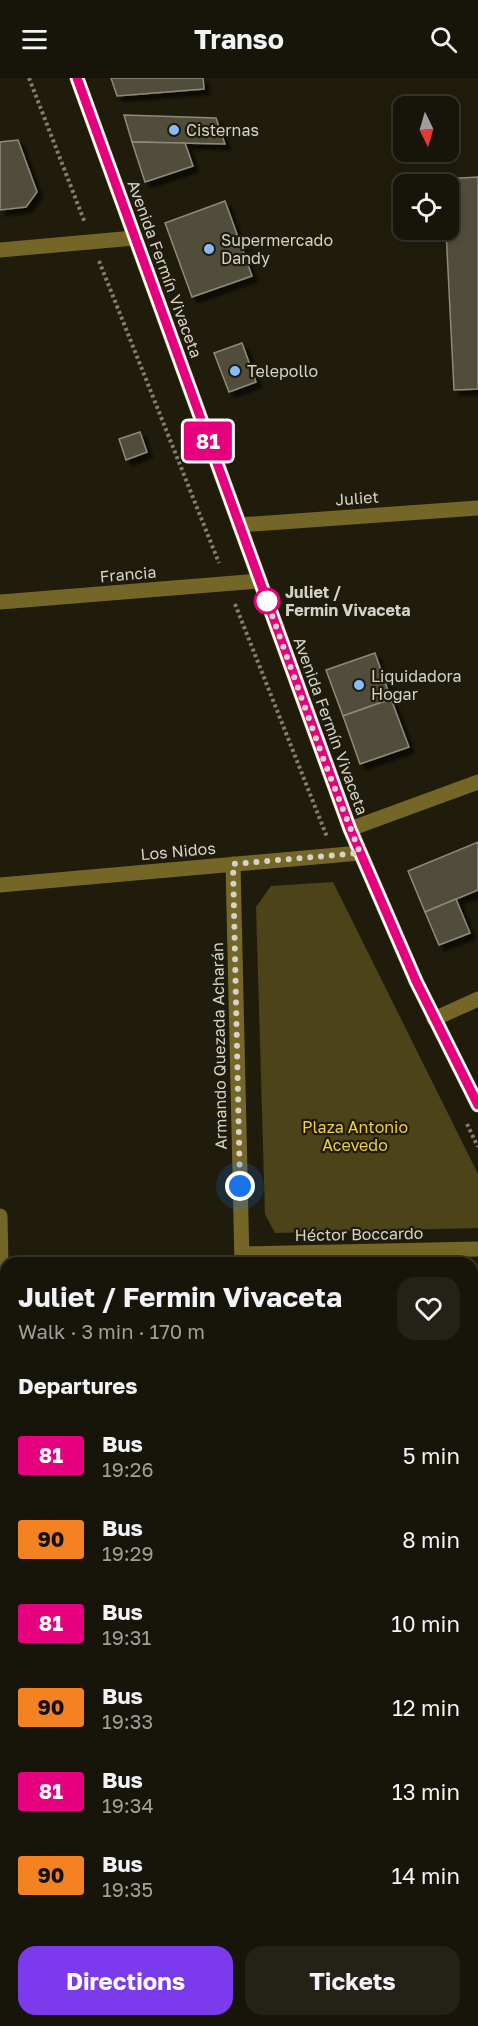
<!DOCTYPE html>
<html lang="en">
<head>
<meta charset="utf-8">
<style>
  :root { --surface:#171509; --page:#242217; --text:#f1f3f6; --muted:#9e9f9c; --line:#36342a; --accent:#7c3aed }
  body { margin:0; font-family:"Golos Text",sans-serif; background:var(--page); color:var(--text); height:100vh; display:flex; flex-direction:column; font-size:22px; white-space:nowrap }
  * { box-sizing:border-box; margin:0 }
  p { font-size:20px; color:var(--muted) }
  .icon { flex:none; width:33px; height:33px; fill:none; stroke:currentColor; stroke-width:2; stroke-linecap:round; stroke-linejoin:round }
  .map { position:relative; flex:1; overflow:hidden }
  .details { position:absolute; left:0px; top:1179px; width:478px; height:770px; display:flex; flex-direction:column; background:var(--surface); border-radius:18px 18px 0 0; box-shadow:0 3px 9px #0003,0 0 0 2px var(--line) }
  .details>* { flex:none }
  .badge { padding:0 12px; border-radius:4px; font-size:21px; line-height:39px }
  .needle { width:39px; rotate:175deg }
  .buttons { position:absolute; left:393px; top:18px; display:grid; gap:12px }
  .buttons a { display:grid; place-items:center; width:66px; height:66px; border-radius:12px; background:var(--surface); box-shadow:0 3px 9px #0003,0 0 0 2px var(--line); font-size:30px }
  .you { position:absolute; width:30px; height:30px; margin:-15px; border:4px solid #fff; border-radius:50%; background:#1a73e8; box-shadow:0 0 0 9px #1a73e833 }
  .map>.badge { position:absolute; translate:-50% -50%; box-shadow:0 0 0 3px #fff }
  h2 { padding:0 18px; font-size:22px; line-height:54px }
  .round { display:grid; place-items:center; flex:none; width:63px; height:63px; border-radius:18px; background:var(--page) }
  .overview { display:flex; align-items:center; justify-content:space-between; height:102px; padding:0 18px }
  h1 { font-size:28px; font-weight:700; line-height:45px }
  .button { display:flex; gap:12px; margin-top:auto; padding:12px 18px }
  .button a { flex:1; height:69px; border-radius:18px; background:var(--accent); color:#fff; font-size:24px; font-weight:700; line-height:69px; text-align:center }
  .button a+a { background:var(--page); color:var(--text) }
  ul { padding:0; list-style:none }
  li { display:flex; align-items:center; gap:18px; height:84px; padding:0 18px }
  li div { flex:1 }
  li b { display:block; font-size:22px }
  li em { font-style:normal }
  li .badge { min-width:66px; font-weight:700; text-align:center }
  header { display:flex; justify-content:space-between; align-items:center; height:78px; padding:0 18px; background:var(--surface); font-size:27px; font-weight:700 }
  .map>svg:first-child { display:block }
  .green { fill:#4c4318 }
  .building { fill:#514d3b; stroke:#8e8a77; stroke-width:1.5; filter:url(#shadow) }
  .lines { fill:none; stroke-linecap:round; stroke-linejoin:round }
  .path { stroke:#817f72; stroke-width:4; stroke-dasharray:3 3; stroke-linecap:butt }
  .minor { stroke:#746627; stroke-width:15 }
  .major { stroke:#c9b248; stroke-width:15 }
  .line-casing { stroke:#fff; stroke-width:14 }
  .line { stroke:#e6007e; stroke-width:9 }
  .walk { stroke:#d5d3c9; stroke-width:6; stroke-dasharray:0 10.8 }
  .poi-dot { fill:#87bbfc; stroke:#1f1c0c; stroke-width:2 }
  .stop-dot { fill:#fff; stroke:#e6007e; stroke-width:3 }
  .labels { text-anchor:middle; stroke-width:4.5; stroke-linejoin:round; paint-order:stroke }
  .poi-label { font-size:16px; fill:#d5d3c9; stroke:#1f1c0c; text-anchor:start }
  .street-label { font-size:16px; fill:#d5d3c9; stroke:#1f1c0c }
  .stop-label { font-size:16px; font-weight:bold; fill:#d5d3c9; stroke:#1f1c0c; text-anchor:start }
  .park-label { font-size:16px; fill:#edcf3f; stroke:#1f1c0c }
</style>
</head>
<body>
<header><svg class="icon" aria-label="menu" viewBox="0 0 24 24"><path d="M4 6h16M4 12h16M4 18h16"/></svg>Transo<svg class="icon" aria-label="search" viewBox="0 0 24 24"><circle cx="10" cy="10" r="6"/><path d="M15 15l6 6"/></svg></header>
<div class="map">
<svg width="478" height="1948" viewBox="0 0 478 1948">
  <defs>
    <filter id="shadow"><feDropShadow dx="5.5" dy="5.5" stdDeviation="1.5" flood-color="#0009"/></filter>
  </defs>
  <rect width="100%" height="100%" fill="#1f1c0c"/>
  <polygon class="green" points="333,804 478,1096 478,1150 275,1155 265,1136 256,829 271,808"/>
  <g class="building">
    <polygon points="111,0 203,0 204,11 117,18"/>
    <polygon points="124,37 216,40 225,66 132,64"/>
    <polygon points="18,62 37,114 26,129 0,132 0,64"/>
    <polygon points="132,64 185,65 193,88 145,104"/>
    <polygon points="478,99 478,311 454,312 446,152 448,152 448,106 443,106 443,101"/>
    <polygon points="225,123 252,198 192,219 165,145"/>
    <polygon points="242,265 256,304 229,314 214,275"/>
    <polygon points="140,354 147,374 126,382 119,361"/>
    <polygon points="375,575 391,621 343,638 326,592"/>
    <polygon points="391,621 409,669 360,686 343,638"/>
    <polygon points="478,764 478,812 425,834 408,793"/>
    <polygon points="456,821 470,855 439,867 425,834"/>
  </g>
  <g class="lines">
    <g class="path">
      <polyline points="29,0 85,145"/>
      <polyline points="99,183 219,485"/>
      <polyline points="235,526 327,759"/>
      <polyline points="467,1046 478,1069"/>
    </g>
    <g class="minor">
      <polyline points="0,172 134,160"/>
      <polyline points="239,447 478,430"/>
      <polyline points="0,524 260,503"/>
      <polyline points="350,751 478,704"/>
      <polyline points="233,786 242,1185"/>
      <polyline points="0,807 360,775"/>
      <polyline points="434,941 478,921"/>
      <polyline points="0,1138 6,1421"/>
      <polyline points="242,1176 478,1171"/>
      <polyline points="472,1375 478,1375"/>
      <polyline points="0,1607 6,1608"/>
      <polyline points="472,1627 478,1628"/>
      <polyline points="0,1901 6,1901"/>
      <polyline points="260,1942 260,1948"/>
      <polyline points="14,1948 14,1942"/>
      <polyline points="454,1948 454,1942"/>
      <polyline points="478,1948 478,1915"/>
    </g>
    <polyline class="major" points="77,0 350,751 416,903 478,1027"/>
  </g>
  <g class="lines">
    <defs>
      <polyline id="line" points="77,0 350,751 416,903 478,1027"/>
    </defs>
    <use href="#line" class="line-casing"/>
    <use href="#line" class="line"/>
    <polyline class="walk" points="240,1108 233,786 360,775 323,680 267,523"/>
  </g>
  <g class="poi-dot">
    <circle cx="174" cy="52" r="6"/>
    <circle cx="209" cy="171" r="6"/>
    <circle cx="235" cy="293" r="6"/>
    <circle cx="359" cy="607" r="6"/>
  </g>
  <circle class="stop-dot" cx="267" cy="523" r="12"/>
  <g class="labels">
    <g class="poi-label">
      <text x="186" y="58">Cisternas</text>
      <text x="221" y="168">Supermercado<tspan x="221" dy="18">Dandy</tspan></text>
      <text x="247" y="299">Telepollo</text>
      <text x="371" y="604">Liquidadora<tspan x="371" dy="18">Hogar</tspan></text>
    </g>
    <g class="street-label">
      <text transform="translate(165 191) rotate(70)" y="6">Avenida Fermín Vivaceta</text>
      <text transform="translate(357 420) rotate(-4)" y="6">Juliet</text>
      <text transform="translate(128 496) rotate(-5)" y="6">Francia</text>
      <text transform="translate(331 648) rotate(70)" y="6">Avenida Fermín Vivaceta</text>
      <text transform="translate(178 773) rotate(-5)" y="6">Los Nidos</text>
      <text transform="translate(219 968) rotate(-91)" y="6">Armando Quezada Acharán</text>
      <text transform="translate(359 1156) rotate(-1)" y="6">Héctor Boccardo</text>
    </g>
    <g class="stop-label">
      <text x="285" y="520">Juliet /<tspan x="285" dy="18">Fermin Vivaceta</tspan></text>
    </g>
    <g class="park-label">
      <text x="355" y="1055">Plaza Antonio<tspan x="355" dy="18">Acevedo</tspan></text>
    </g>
  </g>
</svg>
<div class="buttons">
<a><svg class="needle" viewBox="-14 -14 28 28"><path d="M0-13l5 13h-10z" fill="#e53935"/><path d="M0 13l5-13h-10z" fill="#9e9f9c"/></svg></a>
<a><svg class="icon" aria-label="locate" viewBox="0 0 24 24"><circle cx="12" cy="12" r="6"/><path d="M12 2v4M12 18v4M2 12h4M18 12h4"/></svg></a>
</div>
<div class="you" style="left:240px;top:1108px"></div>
<b class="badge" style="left:208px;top:363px;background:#e6007e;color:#fff">81</b>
<section class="details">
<div class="overview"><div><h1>Juliet / Fermin Vivaceta</h1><p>Walk · 3 min · 170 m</p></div><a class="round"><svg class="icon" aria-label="heart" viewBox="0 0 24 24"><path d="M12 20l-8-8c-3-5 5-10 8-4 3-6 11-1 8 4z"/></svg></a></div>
<h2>Departures</h2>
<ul>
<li><span class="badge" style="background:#e6007e;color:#fff">81</span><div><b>Bus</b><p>19:26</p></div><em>5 min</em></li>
<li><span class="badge" style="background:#f58220;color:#111">90</span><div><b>Bus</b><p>19:29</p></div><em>8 min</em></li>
<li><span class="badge" style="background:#e6007e;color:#fff">81</span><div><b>Bus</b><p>19:31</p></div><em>10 min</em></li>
<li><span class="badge" style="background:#f58220;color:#111">90</span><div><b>Bus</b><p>19:33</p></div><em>12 min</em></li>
<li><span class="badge" style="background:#e6007e;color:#fff">81</span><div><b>Bus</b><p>19:34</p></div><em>13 min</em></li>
<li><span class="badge" style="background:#f58220;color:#111">90</span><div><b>Bus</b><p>19:35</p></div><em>14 min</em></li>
</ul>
<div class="button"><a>Directions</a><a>Tickets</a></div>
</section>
</div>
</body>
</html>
